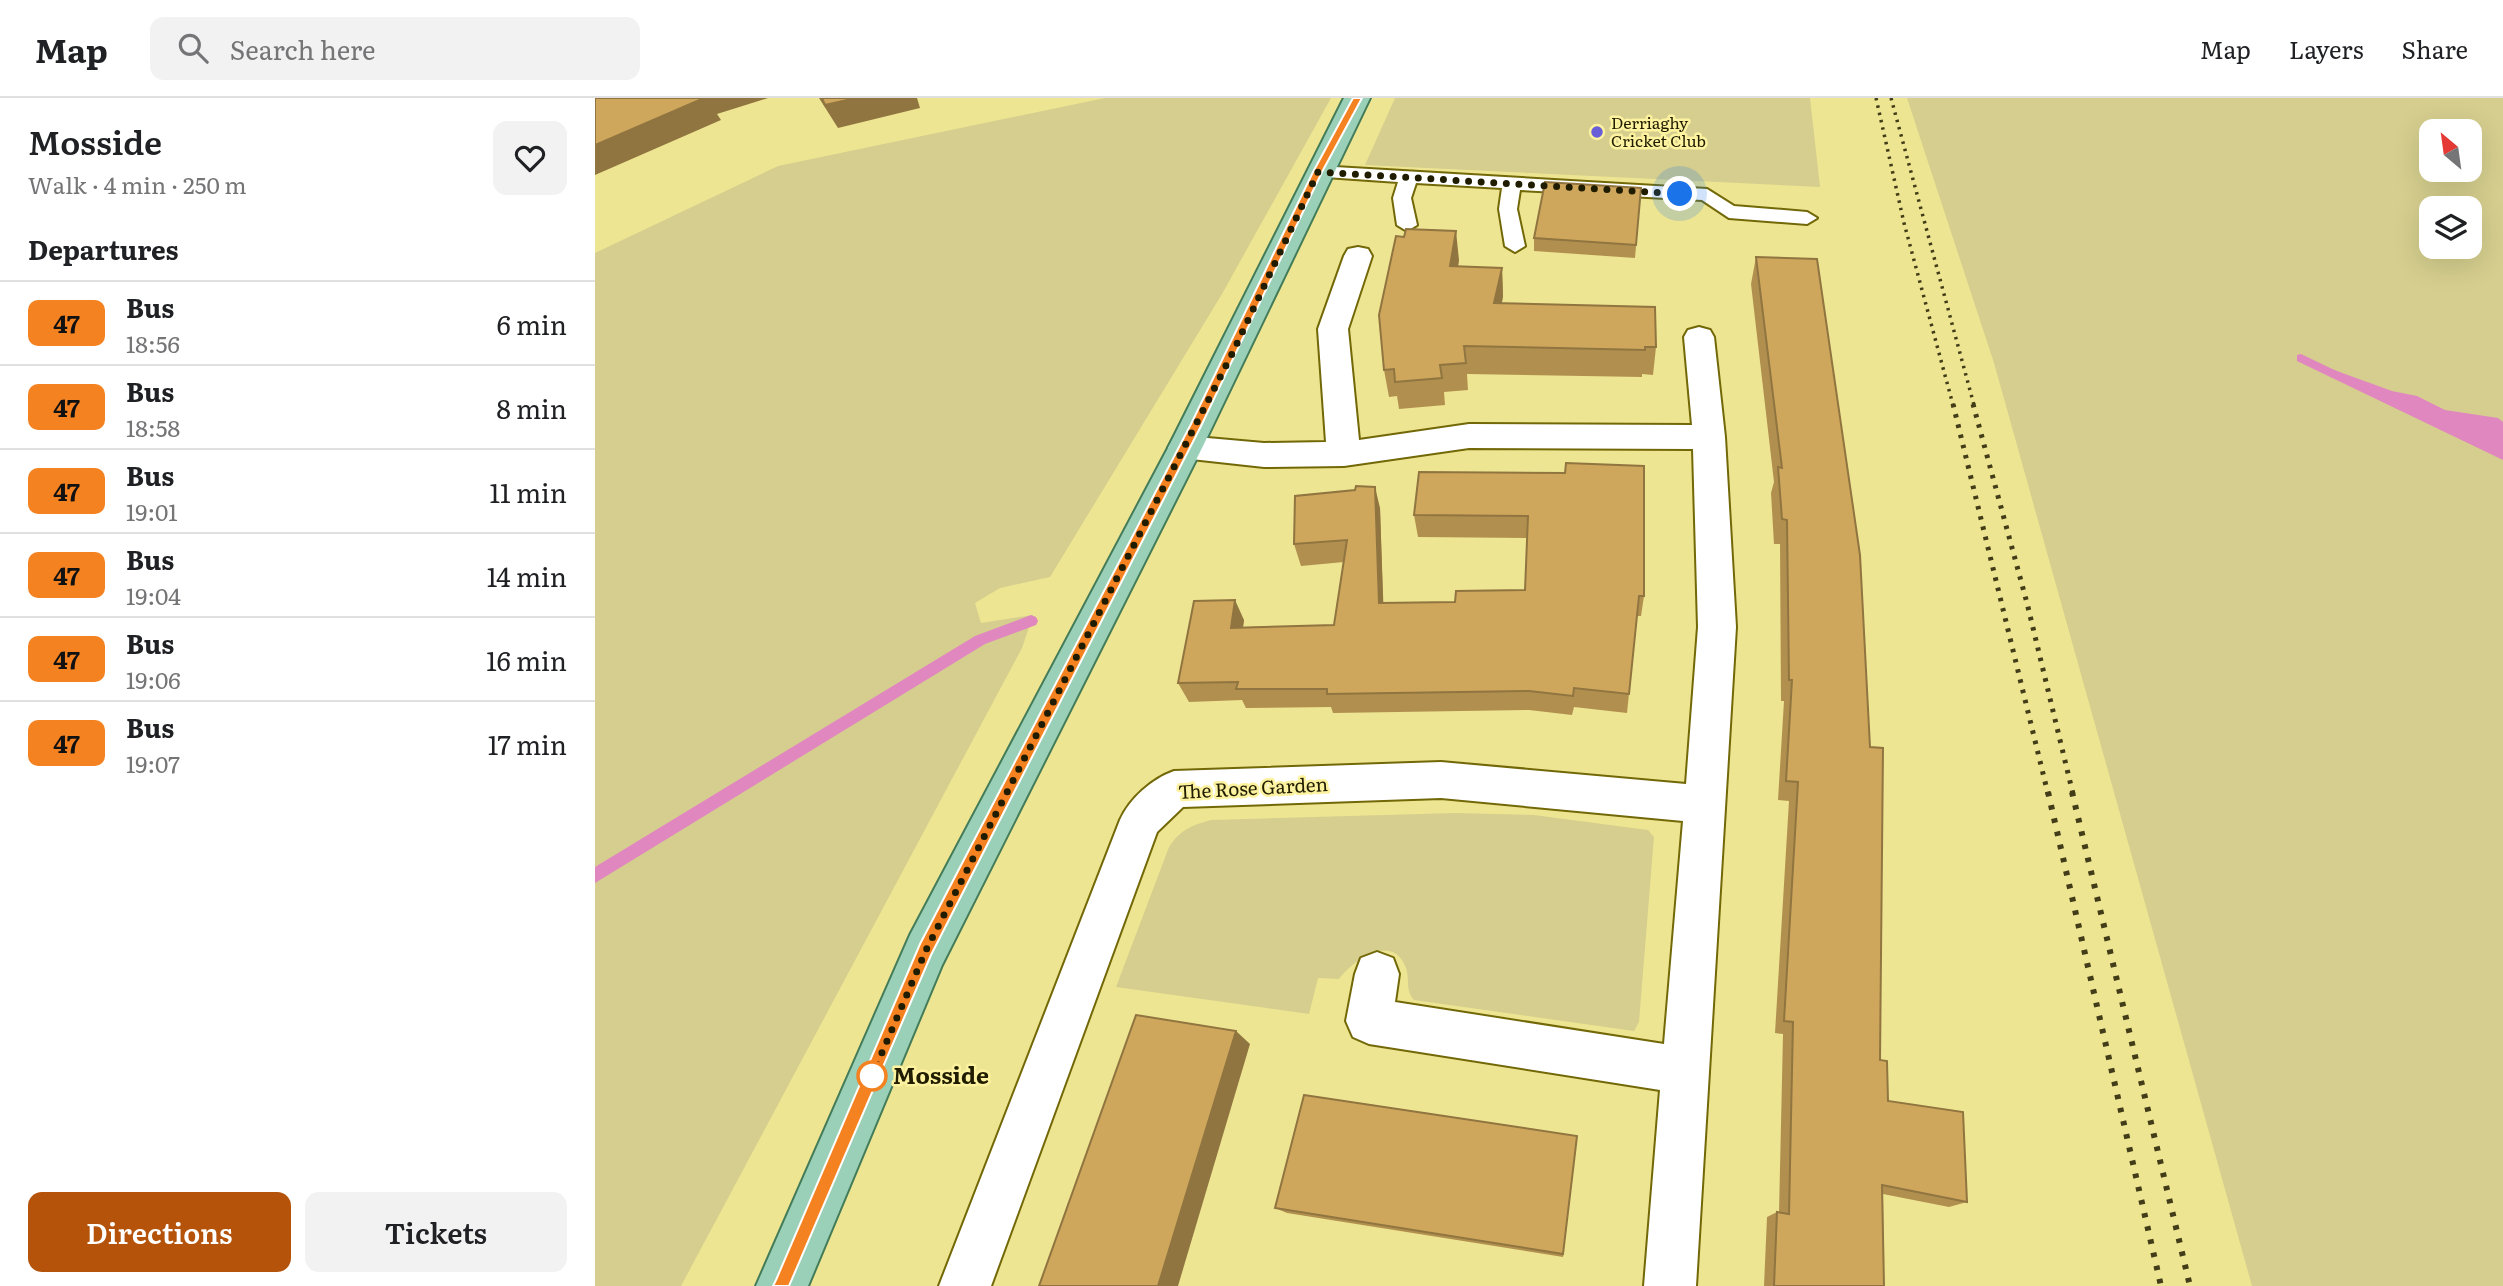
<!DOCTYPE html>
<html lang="en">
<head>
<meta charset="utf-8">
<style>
  :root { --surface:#fff; --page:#f2f2f2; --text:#202124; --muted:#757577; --line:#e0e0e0; --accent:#b45309 }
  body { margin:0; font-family:Literata,serif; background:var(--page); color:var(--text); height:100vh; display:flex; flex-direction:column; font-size:26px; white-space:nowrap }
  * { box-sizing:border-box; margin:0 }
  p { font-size:23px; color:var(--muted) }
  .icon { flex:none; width:38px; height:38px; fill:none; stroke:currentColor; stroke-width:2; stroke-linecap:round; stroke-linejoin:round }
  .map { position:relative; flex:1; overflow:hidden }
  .drawer { display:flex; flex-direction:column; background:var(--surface); width:595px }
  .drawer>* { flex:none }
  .badge { padding:0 14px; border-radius:10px; font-size:24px; line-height:46px }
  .needle { width:46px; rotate:331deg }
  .fabs { position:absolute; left:1824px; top:21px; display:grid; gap:14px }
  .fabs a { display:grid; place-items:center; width:63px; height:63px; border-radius:14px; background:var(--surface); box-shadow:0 7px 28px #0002; font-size:35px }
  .you { position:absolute; width:35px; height:35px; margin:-18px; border:5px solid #fff; border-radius:50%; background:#1a73e8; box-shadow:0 0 0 10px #1a73e833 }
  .map>.badge { position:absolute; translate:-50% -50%; box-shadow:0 0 0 4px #fff }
  h2 { padding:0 28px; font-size:26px; line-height:63px }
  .round { display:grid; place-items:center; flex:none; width:74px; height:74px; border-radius:14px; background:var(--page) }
  .summary { display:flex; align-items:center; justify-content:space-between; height:119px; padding:0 28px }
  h1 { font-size:33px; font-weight:600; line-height:52px }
  .button { display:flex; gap:14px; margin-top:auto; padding:14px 28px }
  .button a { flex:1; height:80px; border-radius:14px; background:var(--accent); color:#fff; font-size:28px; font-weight:600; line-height:80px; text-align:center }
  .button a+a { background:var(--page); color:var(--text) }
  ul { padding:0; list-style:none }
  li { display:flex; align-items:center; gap:21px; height:84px; padding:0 28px; border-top:2px solid var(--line) }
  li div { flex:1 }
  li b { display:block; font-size:26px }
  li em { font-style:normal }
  li .badge { min-width:77px; font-weight:700; text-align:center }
  header { display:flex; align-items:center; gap:42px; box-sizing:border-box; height:98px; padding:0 35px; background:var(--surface); border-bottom:2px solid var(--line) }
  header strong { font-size:33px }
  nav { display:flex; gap:38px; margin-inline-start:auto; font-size:24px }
  .search { width:490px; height:63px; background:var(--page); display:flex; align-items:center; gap:18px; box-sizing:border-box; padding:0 24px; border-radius:14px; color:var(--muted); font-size:26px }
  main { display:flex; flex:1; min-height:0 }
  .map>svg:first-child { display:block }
  .green { fill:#d5ce8e; fill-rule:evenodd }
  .water { fill:#e187c0 }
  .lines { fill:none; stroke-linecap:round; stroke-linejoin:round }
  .stream { fill:#e187c0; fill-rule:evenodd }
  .lane-casing { stroke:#726807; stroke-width:4 }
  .street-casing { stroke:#726807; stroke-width:4 }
  .primary-casing { stroke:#447c59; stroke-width:4 }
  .lane { fill:#fff; fill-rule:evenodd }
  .street { fill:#fff; fill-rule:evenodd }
  .primary { fill:#9bd0b8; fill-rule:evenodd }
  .rail-far2 { stroke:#423d18; stroke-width:3.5; stroke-dasharray:2.5 5; stroke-linecap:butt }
  .rail-far1 { stroke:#423d18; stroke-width:5; stroke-dasharray:3.5 7; stroke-linecap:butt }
  .rail { stroke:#423d18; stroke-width:6; stroke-dasharray:4.5 9; stroke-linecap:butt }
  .wall { fill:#b1904f }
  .shaded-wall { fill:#907540 }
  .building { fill:#cea75c; stroke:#907540; stroke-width:2 }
  .line { fill:#f58220; stroke:#fff; stroke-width:2 }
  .walk { stroke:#201c00; stroke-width:7; stroke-dasharray:0 12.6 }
  .poi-dot { fill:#685ed8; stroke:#fcf29f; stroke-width:2.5 }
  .stop-dot { fill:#fff; stroke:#f58220; stroke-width:3.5 }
  .labels { text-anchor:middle; stroke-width:5; stroke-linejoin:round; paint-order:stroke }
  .far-poi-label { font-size:16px; fill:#201c00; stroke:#fcf29f; text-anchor:start }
  .street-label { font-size:19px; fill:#201c00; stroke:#fcf29f }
  .near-stop-label { font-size:23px; font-weight:bold; fill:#201c00; stroke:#fcf29f; text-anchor:start }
</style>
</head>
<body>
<header>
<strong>Map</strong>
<div class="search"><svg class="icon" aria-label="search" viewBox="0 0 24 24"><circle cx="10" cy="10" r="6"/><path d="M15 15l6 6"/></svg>Search here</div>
<nav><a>Map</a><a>Layers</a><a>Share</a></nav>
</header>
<main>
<section class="drawer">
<div class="summary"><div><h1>Mosside</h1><p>Walk · 4 min · 250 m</p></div><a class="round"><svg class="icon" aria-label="heart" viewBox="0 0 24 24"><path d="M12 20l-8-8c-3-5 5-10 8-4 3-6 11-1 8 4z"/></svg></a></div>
<h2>Departures</h2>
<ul>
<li><span class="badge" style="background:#f58220;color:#111">47</span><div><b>Bus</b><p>18:56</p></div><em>6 min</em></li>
<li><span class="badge" style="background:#f58220;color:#111">47</span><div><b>Bus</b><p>18:58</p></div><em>8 min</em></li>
<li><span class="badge" style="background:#f58220;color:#111">47</span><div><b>Bus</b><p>19:01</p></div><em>11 min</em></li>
<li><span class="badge" style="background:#f58220;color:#111">47</span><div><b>Bus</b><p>19:04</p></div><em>14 min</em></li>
<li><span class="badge" style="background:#f58220;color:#111">47</span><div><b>Bus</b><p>19:06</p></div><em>16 min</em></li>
<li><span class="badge" style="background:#f58220;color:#111">47</span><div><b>Bus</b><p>19:07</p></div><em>17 min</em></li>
</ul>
<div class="button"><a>Directions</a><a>Tickets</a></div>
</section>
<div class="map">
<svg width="1908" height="1188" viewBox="0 0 1908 1188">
  <rect width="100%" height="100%" fill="#eee592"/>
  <g class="green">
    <polygon points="510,0 736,0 627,196 455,479 405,490 380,505 386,525 438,517 427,550 86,1188 0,1188 0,155 183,68"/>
    <polygon points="800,0 1215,0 1225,89 770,67"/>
    <path d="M1312 0H1908V1188H1657L1399 265ZM1836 33H1874V72H1836ZM1836 110H1874V149H1836Z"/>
    <path d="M860 715 939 717 1053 732 1059 739 1044 924 1039 933 819 902C810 892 815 882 811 870 798 833 757 863 744 881L723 880 714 916 521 889 574 749C585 732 597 727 616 722Z"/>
  </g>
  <polygon class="water" points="1706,260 1797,293 1822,298 1850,312 1903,320 1908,324 1908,358"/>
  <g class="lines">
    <g class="stream">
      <polygon points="1706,256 1908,353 1908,362 1702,263 1702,257"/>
      <polygon points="436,517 441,519 443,523 441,527 390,546 0,785 0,769 380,538"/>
    </g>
    <defs>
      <polygon id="lane" points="723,68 1112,91 1139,108 1212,114 1222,120 1212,126 1134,120 1107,102 925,92 922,111 930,148 920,154 910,148 904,111 907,90 821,85 816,100 822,127 812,133 802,127 798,100 803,84 716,78 714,74"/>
      <path id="street" d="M763 149 773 151 777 158 753 231 764 342 874 326 1097 327 1089 239 1093 232 1104 229 1115 232 1119 239 1130 339 1141 529 1101 1188H1049L1065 992 774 946 758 939 751 923 760 876 766 860 782 854 798 860 804 876 800 904 1069 946 1088 723 846 700 588 709 562 734 396 1188H344L525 722C535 700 557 681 579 673L846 664 1091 686 1103 529 1098 351 874 350 749 368 669 369 578 359 573 350 578 341 590 338 669 345 731 344 723 231 749 158 753 151Z"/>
      <polygon id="primary" points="749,0 775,0 607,350 347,867 213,1188 161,1188 315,837 573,350"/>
    </defs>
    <use href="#lane" class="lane-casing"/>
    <use href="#street" class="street-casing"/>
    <use href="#primary" class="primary-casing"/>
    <use href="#lane" class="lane"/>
    <use href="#street" class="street"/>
    <use href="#primary" class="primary"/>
    <g class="rail-far2">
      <polyline points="1281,0 1309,125 1358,307"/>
      <polyline points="1296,0 1379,307"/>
    </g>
    <g class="rail-far1">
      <polyline points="1358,306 1453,696"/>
      <polyline points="1378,306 1432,505 1478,696"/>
    </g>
    <g class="rail">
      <polyline points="1453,694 1566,1188"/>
      <polyline points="1477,694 1595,1188"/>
    </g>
  </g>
  <g class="wall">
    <polygon points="1046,90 1040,160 939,153 939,140"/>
    <polygon points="809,139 864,162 863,168 907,170 908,198 907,205 1061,249 1058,277 1047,276 1047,279 872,276 873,292 849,294 850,307 804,311 802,298 794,299 789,272"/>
    <polygon points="1161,159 1285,962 1293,1003 1372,1104 1354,1109 1288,1096 1289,1188 1169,1188 1172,1119 1182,1114 1184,1115 1188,936 1180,935 1194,703 1183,702 1189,603 1186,603 1185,446 1179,446 1176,395 1179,384 1156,186"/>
    <polygon points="970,375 1049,498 1046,518 1042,518 1032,615 979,609 977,617 934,612 738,615 736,609 651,610 647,602 594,604 583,585 649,522 648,529 739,527 749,464 706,468 699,446 785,410 788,505 860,504 930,492 932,440 823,439 819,417"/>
    <polygon points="982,1038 968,1159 692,1115 680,1110"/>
  </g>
  <g class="shaded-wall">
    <polygon points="109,0 173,0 122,16 126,22 0,77 0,47"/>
    <polygon points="224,0 322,0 325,10 243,30"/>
    <polygon points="861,133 864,162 858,196 855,168"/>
    <polygon points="907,170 908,198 901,233 899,205"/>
    <polygon points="780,389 785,410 789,525 784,505"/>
    <polygon points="640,502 649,522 645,549 636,530"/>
    <polygon points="641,933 655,946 583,1188 563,1188"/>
  </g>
  <g class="building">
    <polygon points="0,0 109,0 0,47"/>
    <polygon points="227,0 261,0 230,7"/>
    <polygon points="950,84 1046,90 1041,147 939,140"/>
    <polygon points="811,131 861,133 855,168 907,170 899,205 1060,209 1061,249 1050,249 1050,252 869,248 871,265 845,267 847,280 800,284 799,271 789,272 784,217 801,138 809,139"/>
    <polygon points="1161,159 1222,161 1265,457 1275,649 1288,650 1285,962 1292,963 1293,1003 1368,1014 1372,1104 1287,1087 1289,1188 1179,1188 1182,1114 1194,1116 1198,924 1189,923 1203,684 1191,683 1197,582 1194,582 1192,422 1187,421 1183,369 1187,370"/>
    <polygon points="971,365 1049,368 1049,498 1044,498 1034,596 979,590 978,598 934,593 732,596 732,591 641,591 643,584 583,585 599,503 640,502 636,530 739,527 752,442 699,446 700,398 760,392 761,388 780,389 784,505 860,504 861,493 930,492 933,418 819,417 824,374 970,375"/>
    <polygon points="541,917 641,933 563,1188 444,1188"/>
    <polygon points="709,997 982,1038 968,1156 680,1110"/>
  </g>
  <polygon class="line" points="758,0 767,0 727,74 607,326 336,857 194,1188 178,1188 181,1182 325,846 596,326 718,74"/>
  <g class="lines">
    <polyline class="walk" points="277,978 331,852 637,256 723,74 1085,96"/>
  </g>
  <circle class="poi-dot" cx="1002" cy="34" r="7"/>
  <circle class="stop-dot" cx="277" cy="978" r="14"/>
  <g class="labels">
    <g class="far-poi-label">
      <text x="1016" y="31">Derriaghy<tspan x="1016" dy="18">Cricket Club</tspan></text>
    </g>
    <g class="street-label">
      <text transform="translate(658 690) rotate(-3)" y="7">The Rose Garden</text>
    </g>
    <g class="near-stop-label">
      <text x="298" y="986">Mosside</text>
    </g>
  </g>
</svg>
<div class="fabs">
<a><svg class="needle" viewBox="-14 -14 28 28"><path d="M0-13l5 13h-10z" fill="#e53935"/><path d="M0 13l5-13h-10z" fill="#757577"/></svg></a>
<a><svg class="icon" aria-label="layers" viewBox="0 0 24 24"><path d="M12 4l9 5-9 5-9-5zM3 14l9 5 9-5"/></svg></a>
</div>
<div class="you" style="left:1085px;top:96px"></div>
</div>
</main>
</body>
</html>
